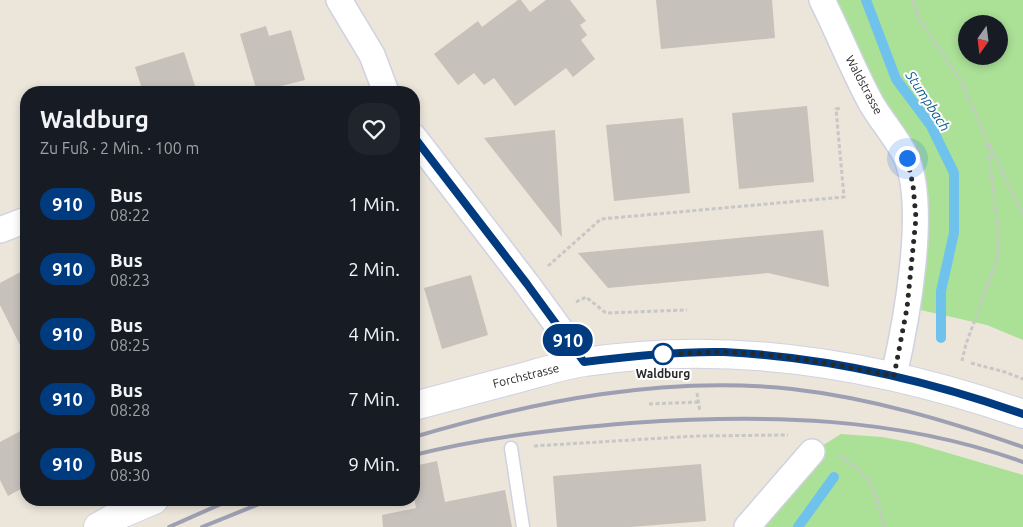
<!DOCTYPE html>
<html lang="de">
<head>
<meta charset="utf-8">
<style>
  :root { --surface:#171b24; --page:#20242c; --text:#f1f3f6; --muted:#9ea1a6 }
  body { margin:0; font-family:Ubuntu,sans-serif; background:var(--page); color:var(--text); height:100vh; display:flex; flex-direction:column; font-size:19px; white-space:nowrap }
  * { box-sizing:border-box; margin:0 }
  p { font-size:16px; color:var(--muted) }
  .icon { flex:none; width:28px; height:28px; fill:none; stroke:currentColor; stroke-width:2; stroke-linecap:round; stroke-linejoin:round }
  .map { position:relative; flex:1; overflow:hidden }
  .side { position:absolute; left:20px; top:86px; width:400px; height:420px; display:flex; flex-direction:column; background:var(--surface); border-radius:20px; box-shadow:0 2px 8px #0003 }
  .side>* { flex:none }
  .badge { padding:0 10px; border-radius:16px; font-size:18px; line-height:32px }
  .needle { width:32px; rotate:194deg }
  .tools { position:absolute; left:958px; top:15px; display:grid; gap:10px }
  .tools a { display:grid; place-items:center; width:50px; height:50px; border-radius:50%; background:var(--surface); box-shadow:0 2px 8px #0003; font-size:25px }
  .you { position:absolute; width:25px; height:25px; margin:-12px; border:4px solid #fff; border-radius:50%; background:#1a73e8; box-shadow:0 0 0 8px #1a73e833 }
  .map>.badge { position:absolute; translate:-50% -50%; box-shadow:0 0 0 2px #fff }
  .round { display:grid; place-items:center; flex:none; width:52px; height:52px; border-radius:20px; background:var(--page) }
  .head { display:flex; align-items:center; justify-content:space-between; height:85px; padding:0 20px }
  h1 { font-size:24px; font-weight:700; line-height:38px }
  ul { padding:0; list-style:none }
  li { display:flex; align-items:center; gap:15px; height:65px; padding:0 20px }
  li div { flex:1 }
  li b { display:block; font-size:19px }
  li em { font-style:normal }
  li .badge { min-width:55px; font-weight:700; text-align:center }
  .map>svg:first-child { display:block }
  .green { fill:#abe097; fill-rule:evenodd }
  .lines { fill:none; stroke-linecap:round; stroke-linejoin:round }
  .stream { stroke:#6fc2eb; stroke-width:10 }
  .building { fill:#c6c1ba }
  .lane-casing { stroke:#d0d2e1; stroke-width:15 }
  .street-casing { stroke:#d0d2e1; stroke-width:28 }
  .secondary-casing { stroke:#d0d2e1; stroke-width:30 }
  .path { stroke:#c7c7c7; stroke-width:3; stroke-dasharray:4 2.5; stroke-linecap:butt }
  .lane { stroke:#fff; stroke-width:12 }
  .street { stroke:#fff; stroke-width:25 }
  .secondary { stroke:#fff; stroke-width:28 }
  .rail { stroke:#9d9fb2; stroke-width:4 }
  .line-casing { stroke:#fff; stroke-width:11 }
  .line { stroke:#003b80; stroke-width:8 }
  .walk { stroke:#282828; stroke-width:5; stroke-dasharray:0 9 }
  .stop-dot { fill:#fff; stroke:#003b80; stroke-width:2.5 }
  .labels { text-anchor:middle; stroke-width:4; stroke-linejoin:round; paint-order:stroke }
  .street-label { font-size:12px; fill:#282828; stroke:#fff }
  .stop-label { font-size:12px; font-weight:bold; fill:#282828; stroke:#fff }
  .water-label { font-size:14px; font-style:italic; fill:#105e94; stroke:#fff }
</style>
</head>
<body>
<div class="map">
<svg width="1023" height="527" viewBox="0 0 1023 527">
  <rect width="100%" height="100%" fill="#ebe5da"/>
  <g class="green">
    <path d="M822 0H1023V340L987 325 907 307 913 185ZM966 24H999V56H966Z"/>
    <polygon points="841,434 882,437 914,443 1023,475 1023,527 747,527 812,452"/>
  </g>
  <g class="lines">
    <g class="stream">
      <polyline points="866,0 896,79 931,126 954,173 954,233 941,291 941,338"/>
      <polyline points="798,527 834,477"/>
    </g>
  </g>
  <g class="building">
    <polygon points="518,0 521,0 530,12 546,0 570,0 586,21 580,25 587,35 581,40 595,59 573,77 566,68 515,106 494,78 484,85 474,73 458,85 434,54 478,21 482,27"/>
    <polygon points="656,0 772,0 775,38 661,49"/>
    <polygon points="266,26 269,36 291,30 305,80 257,92 240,34"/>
    <polygon points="184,52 197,92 143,92 135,67"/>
    <polygon points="807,106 814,182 739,189 732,113"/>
    <polygon points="683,118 690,193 614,201 606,125"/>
    <polygon points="555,130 562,237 484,138"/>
    <polygon points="823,230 829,287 768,273 608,288 578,253"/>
    <polygon points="26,269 26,357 0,305 0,283"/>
    <polygon points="471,275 488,335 442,349 424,288"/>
    <polygon points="26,428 26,486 8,496 0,480 0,442"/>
    <polygon points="437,461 445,502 505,490 512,527 383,527 382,515 416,508 414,498 414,466"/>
    <polygon points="701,464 706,521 630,527 557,527 553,476"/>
  </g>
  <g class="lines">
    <defs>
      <polyline id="lane" points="511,448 523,527"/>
      <g id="street">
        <polyline points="339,0 372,55 386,92"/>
        <path d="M822 0C839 34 853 70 871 103 882 122 897 138 906 157 928 207 906 323 894 375"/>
        <polyline points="414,137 527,284 584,362"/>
        <polyline points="0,230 26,220"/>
        <polyline points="747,527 812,452"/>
      </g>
      <g id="secondary">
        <path d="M414 406C448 397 482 388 516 379 539 373 562 365 585 362 734 339 882 365 1023 414"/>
        <polyline points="98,527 121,514 154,500"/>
      </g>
    </defs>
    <use href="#lane" class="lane-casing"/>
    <use href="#street" class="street-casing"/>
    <use href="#secondary" class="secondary-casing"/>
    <g class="path">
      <polyline points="913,0 918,17 962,83 987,140 998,227 998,257 966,344 962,361"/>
      <polyline points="989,144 1023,215"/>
      <polyline points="548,266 601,219 844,197 836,109 841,108"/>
      <polyline points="576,302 586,297 606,313 687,310"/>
      <polyline points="971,363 1005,372 1023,379"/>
      <polyline points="697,393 700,412"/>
      <polyline points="649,404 698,402"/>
      <polyline points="534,446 696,436 788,435"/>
      <path d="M840 456C847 461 855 466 862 473 876 487 879 508 884 527"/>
    </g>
    <use href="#lane" class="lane"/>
    <use href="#street" class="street"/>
    <use href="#secondary" class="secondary"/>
    <g class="rail">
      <path d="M414 437C535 401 665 375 792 389 871 398 948 421 1023 447"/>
      <path d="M414 455C485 437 558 429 631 423 765 414 895 416 1023 462"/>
      <polyline points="169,527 230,500"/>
      <polyline points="202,527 269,500"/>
    </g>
  </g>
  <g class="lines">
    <defs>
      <path id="line" d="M414 137 527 284 584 362C630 356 677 351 724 352 826 357 927 380 1023 414"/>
    </defs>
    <use href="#line" class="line-casing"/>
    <use href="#line" class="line"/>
    <path class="walk" d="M663 354C682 354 702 352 721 352 779 353 837 365 894 376L907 308 916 218 913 185 907 158"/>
  </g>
  <circle class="stop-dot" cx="663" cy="354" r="10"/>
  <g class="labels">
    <g class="street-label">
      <text transform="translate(864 85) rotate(62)" y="4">Waldstrasse</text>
      <text transform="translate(526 376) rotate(-14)" y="4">Forchstrasse</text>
    </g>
    <g class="stop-label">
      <text x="663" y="378">Waldburg</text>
    </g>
    <g class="water-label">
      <text transform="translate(928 101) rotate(57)" y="5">Stumpbach</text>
    </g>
  </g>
</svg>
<div class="tools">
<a><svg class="needle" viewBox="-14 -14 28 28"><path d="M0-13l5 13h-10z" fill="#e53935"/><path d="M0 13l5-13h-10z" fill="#9ea1a6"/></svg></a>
</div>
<div class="you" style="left:907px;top:158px"></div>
<b class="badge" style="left:568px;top:340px;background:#003b80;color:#fff">910</b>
<section class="side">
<div class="head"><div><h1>Waldburg</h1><p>Zu Fuß · 2 Min. · 100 m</p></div><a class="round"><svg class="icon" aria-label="heart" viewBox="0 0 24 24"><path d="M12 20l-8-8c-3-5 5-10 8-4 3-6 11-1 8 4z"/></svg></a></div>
<ul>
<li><span class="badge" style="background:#003b80;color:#fff">910</span><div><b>Bus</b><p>08:22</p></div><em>1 Min.</em></li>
<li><span class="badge" style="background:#003b80;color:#fff">910</span><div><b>Bus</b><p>08:23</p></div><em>2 Min.</em></li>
<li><span class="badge" style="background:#003b80;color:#fff">910</span><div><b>Bus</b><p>08:25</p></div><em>4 Min.</em></li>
<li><span class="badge" style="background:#003b80;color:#fff">910</span><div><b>Bus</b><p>08:28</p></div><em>7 Min.</em></li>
<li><span class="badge" style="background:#003b80;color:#fff">910</span><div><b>Bus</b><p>08:30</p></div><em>9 Min.</em></li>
</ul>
</section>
</div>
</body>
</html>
